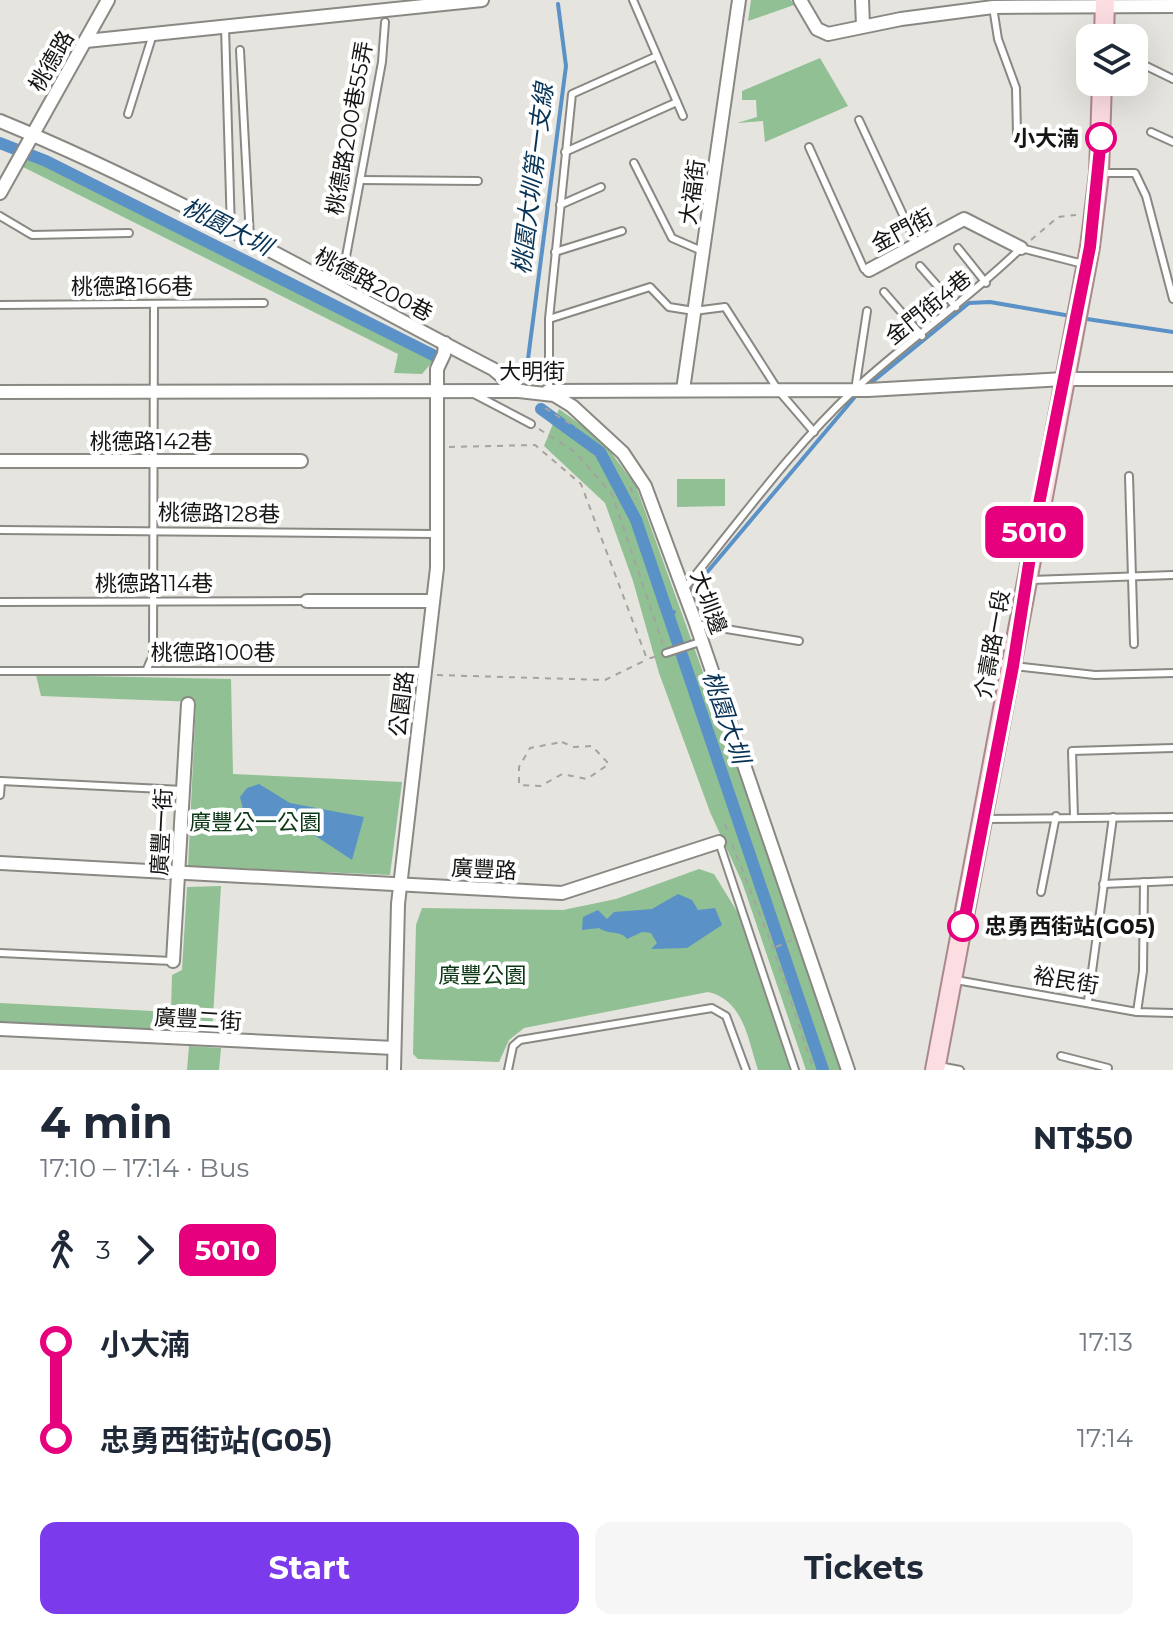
<!DOCTYPE html>
<html lang="en">
<head>
<meta charset="utf-8">
<style>
  :root { --surface:#fff; --page:#f6f6f7; --text:#1f2937; --muted:#747a83; --accent:#7c3aed }
  body { margin:0; font-family:Montserrat,"Noto Sans TC",sans-serif; background:var(--page); color:var(--text); height:100vh; display:flex; flex-direction:column; font-size:30px; white-space:nowrap }
  * { box-sizing:border-box; margin:0 }
  p { font-size:26px; color:var(--muted) }
  .icon { flex:none; width:44px; height:44px; fill:none; stroke:currentColor; stroke-width:2; stroke-linecap:round; stroke-linejoin:round }
  .map { position:relative; height:1070px; overflow:hidden }
  .drawer { display:flex; flex-direction:column; background:var(--surface); flex:1 }
  .drawer>* { flex:none }
  .badge { padding:0 16px; border-radius:12px; font-size:28px; line-height:52px }
  .controls { position:absolute; left:1076px; top:24px; display:grid; gap:16px }
  .controls a { display:grid; place-items:center; width:72px; height:72px; border-radius:16px; background:var(--surface); box-shadow:0 8px 32px #0002; font-size:40px }
  .map>.badge { position:absolute; translate:-50% -50%; box-shadow:0 0 0 4px #fff }
  .legs { display:flex; align-items:center; gap:12px; height:88px; padding:0 40px; font-size:26px }
  .legs p { margin-inline-start:auto }
  .headline { display:flex; align-items:center; justify-content:space-between; height:136px; padding:0 40px }
  h1 { font-size:44px; font-weight:700; line-height:60px }
  .primary-button { display:flex; gap:16px; margin-top:auto; padding:16px 40px }
  .primary-button a { flex:1; height:92px; border-radius:16px; background:var(--accent); color:#fff; font-size:32px; font-weight:700; line-height:92px; text-align:center }
  .primary-button a+a { background:var(--page); color:var(--text) }
  ul { padding:0 40px; list-style:none }
  li { display:flex; align-items:center; gap:28px; height:96px; font-size:30px }
  li i { display:grid; place-items:center; width:12px; height:100%; margin:0 10px; background:currentColor }
  li i::after { content:''; width:20px; height:20px; margin:-10px; border:6px solid; border-radius:50%; background:var(--surface) }
  li p { margin-inline-start:auto }
  li:first-child i { background:linear-gradient(#0000 50%,currentColor 0) }
  li:last-child i { background:linear-gradient(currentColor 50%,#0000 0) }
  .map>svg:first-child { display:block }
  .green { fill:#90c093 }
  .water { fill:#5a92c7 }
  .lines { fill:none; stroke-linecap:round; stroke-linejoin:round }
  .stream { stroke:#5a92c7; stroke-width:4 }
  .canal { stroke:#5a92c7; stroke-width:12 }
  .lane-casing { stroke:#8a8883; stroke-width:10 }
  .street-casing { stroke:#8a8883; stroke-width:16 }
  .primary-casing { stroke:#aa898d; stroke-width:22 }
  .path { stroke:#a5a39f; stroke-width:2; stroke-dasharray:6 6; stroke-linecap:butt }
  .lane { stroke:#fff; stroke-width:6 }
  .street { stroke:#fff; stroke-width:12 }
  .primary { stroke:#fcdde2; stroke-width:18 }
  .line-1-casing { stroke:#fff; stroke-width:18 }
  .line-1 { stroke:#e6007e; stroke-width:12 }
  .stop-1-dot { fill:#fff; stroke:#e6007e; stroke-width:4 }
  .labels { text-anchor:middle; stroke-width:8; stroke-linejoin:round; paint-order:stroke }
  .street-label { font-size:22px; fill:#151513; stroke:#fff }
  .stop-label { font-size:22px; font-weight:bold; fill:#151513; stroke:#fff; text-anchor:end }
  .park-label { font-size:22px; fill:#0b3714; stroke:#fff }
  .water-label { font-size:24px; font-style:italic; fill:#063356; stroke:#fff }
</style>
</head>
<body>
<div class="map">
<svg width="1173" height="1070" viewBox="0 0 1173 1070">
  <rect width="100%" height="100%" fill="#e6e4de"/>
  <g class="green">
    <polygon points="751,0 791,0 794,5 748,21"/>
    <polygon points="820,58 848,106 765,142 763,121 737,123 757,117 756,100 742,100 742,91"/>
    <polygon points="24,155 434,360 422,374 394,373 398,354 19,165"/>
    <polygon points="559,409 601,439 636,486 846,1070 806,1070 742,882 710,812 659,673 633,581 605,503 544,446"/>
    <polygon points="677,479 725,479 725,506 677,507"/>
    <polygon points="36,675 231,679 233,774 402,782 390,875 188,866 196,702 41,696"/>
    <path d="M699 869 714 874 738 913 790 1070H758C748 1040 744 1000 708 992L524 1028 509 1040 499 1062 418 1059 413 1054 416 925 422 908 563 910 616 899Z"/>
    <polygon points="221,886 212,1033 0,1022 0,1003 171,1012 172,975 182,970 187,887"/>
    <polygon points="189,1046 221,1048 219,1070 187,1070"/>
  </g>
  <g class="water">
    <polygon points="259,784 290,803 364,817 352,860 308,831 267,824 244,813 240,797 247,788"/>
    <path d="M678 894 692 900 698 910 715 908 722 925 687 948 651 949 657 943 651 933 642 932 627 939C621 930 608 935 599 928L582 930 583 917 598 910 607 919 614 912 652 909Z"/>
  </g>
  <g class="lines">
    <g class="stream">
      <polyline points="1087,319 1173,332"/>
      <polyline points="528,359 566,66 558,4"/>
      <polyline points="866,387 969,303 990,302 1065,315"/>
      <polyline points="687,596 859,392"/>
      <polyline points="670,617 674,612"/>
    </g>
    <g class="canal">
      <polyline points="0,143 46,161 433,355"/>
      <polyline points="541,409 600,452 636,520 823,1070"/>
    </g>
    <defs>
      <g id="lane">
        <polyline points="633,0 683,116"/>
        <polyline points="993,7 998,39 1016,88 1017,134"/>
        <polyline points="225,27 231,231"/>
        <polyline points="240,50 250,238"/>
        <polyline points="1134,60 1173,79"/>
        <polyline points="128,114 153,34"/>
        <polyline points="859,120 917,245"/>
        <polyline points="1151,132 1173,142"/>
        <polyline points="809,147 864,269 869,270"/>
        <polyline points="565,152 677,102"/>
        <polyline points="634,163 672,238 702,251"/>
        <polyline points="1103,173 1135,173 1146,196 1173,299"/>
        <polyline points="360,180 478,181"/>
        <polyline points="560,205 601,187"/>
        <polyline points="0,216 32,235 129,233"/>
        <polyline points="958,248 986,283"/>
        <polyline points="555,252 622,231"/>
        <polyline points="920,266 956,307"/>
        <polyline points="340,289 382,62 385,22"/>
        <polyline points="884,292 922,336"/>
        <polyline points="0,305 264,303"/>
        <polyline points="549,319 650,287 669,307 694,311 725,307 778,390 814,432"/>
        <polyline points="855,390 867,311"/>
        <polyline points="549,391 549,319 572,94 657,56"/>
        <polyline points="474,394 531,424"/>
        <polyline points="1129,476 1134,644"/>
        <polyline points="0,530 436,534"/>
        <polyline points="1031,580 1173,575"/>
        <path d="M684 589C739 522 791 449 854 390 908 340 969 299 1021 248L1083 264"/>
        <polyline points="0,602 307,601"/>
        <polyline points="696,624 799,641"/>
        <polyline points="666,653 700,642"/>
        <polyline points="1013,666 1095,675 1173,673"/>
        <polyline points="147,669 153,655 154,304"/>
        <polyline points="0,671 424,671"/>
        <polyline points="0,795 1,781 183,790"/>
        <polyline points="1074,817 1072,751 1173,748"/>
        <polyline points="984,819 1173,817"/>
        <polyline points="719,842 795,1070"/>
        <polyline points="1103,884 1173,881"/>
        <polyline points="1041,892 1056,816"/>
        <polyline points="0,953 172,961"/>
        <polyline points="956,980 1137,1012 1173,1013"/>
        <polyline points="1088,1001 1113,817"/>
        <polyline points="1137,1012 1143,971 1144,882"/>
        <polyline points="1061,1056 1108,1068"/>
        <polyline points="939,1066 960,1070"/>
        <polyline points="508,1070 513,1046 520,1040 712,1008 726,1016 746,1070"/>
      </g>
      <g id="street">
        <polyline points="800,0 817,29 828,34 901,19 993,7 1173,6"/>
        <polyline points="862,0 863,26"/>
        <polyline points="86,41 482,0"/>
        <path d="M0 121C170 191 330 284 493 369L519 391 554 395 572 406 623 453 645 486 696 624 848 1070"/>
        <polyline points="0,193 108,0"/>
        <polyline points="869,270 964,219 1021,248"/>
        <polyline points="683,390 739,0"/>
        <polyline points="548,391 868,390 1064,379 1173,379"/>
        <polyline points="0,392 522,391"/>
        <polyline points="0,461 301,461"/>
        <polyline points="307,601 433,601"/>
        <polyline points="0,863 562,893 719,842"/>
        <polyline points="173,961 188,704"/>
        <polyline points="0,1029 394,1048"/>
        <polyline points="394,1070 398,904 437,568 437,369 444,354 445,343"/>
      </g>
      <g id="primary">
        <polyline points="1104,38 1105,0"/>
        <polyline points="935,1070 1090,247 1099,173 1102,82"/>
      </g>
    </defs>
    <use href="#lane" class="lane-casing"/>
    <use href="#street" class="street-casing"/>
    <use href="#primary" class="primary-casing"/>
    <g class="path">
      <polyline points="1031,240 1058,217 1076,215"/>
      <polyline points="545,408 577,428"/>
      <polyline points="539,429 575,452 612,494 663,644"/>
      <polyline points="449,447 535,445 581,484 647,659 658,656"/>
      <polyline points="630,487 636,500"/>
      <polyline points="437,675 605,680 646,660"/>
      <polygon points="562,742 574,747 592,746 609,764 587,779 562,774 541,786 519,785 519,767 530,748"/>
      <polyline points="725,824 729,834"/>
      <polyline points="732,844 775,953 814,1070"/>
      <polyline points="776,947 792,940"/>
    </g>
    <use href="#lane" class="lane"/>
    <use href="#street" class="street"/>
    <use href="#primary" class="primary"/>
  </g>
  <g class="lines">
    <defs>
      <polyline id="line-1" points="963,926 1013,666 1036,519 1090,247 1101,138"/>
    </defs>
    <use href="#line-1" class="line-1-casing"/>
    <use href="#line-1" class="line-1"/>
  </g>
  <g class="stop-1-dot">
    <circle cx="1101" cy="138" r="14"/>
    <circle cx="963" cy="926" r="14"/>
  </g>
  <g class="labels">
    <g class="street-label">
      <text transform="translate(51 61) rotate(-60)" y="8">桃德路</text>
      <text transform="translate(349 128) rotate(-80)" y="8">桃德路200巷55弄</text>
      <text transform="translate(692 192) rotate(-82)" y="8">大福街</text>
      <text transform="translate(902 230) rotate(-28)" y="8">金門街</text>
      <text transform="translate(374 284) rotate(28)" y="8">桃德路200巷</text>
      <text x="132" y="294">桃德路166巷</text>
      <text transform="translate(928 307) rotate(-39)" y="8">金門街4巷</text>
      <text x="532" y="379">大明街</text>
      <text x="151" y="449">桃德路142巷</text>
      <text transform="translate(219 513) rotate(1)" y="8">桃德路128巷</text>
      <text x="154" y="591">桃德路114巷</text>
      <text transform="translate(709 602) rotate(70)" y="8">大圳邊</text>
      <text transform="translate(992 644) rotate(-80)" y="8">介壽路一段</text>
      <text x="213" y="660">桃德路100巷</text>
      <text transform="translate(401 704) rotate(-83)" y="8">公園路</text>
      <text transform="translate(161 832) rotate(-87)" y="8">廣豐一街</text>
      <text transform="translate(484 869) rotate(3)" y="8">廣豐路</text>
      <text transform="translate(1066 980) rotate(10)" y="8">裕民街</text>
      <text transform="translate(198 1019) rotate(3)" y="8">廣豐二街</text>
    </g>
    <g class="stop-label">
      <text x="1079" y="146">小大湳</text>
      <text x="985" y="934" text-anchor="start">忠勇西街站(G05)</text>
    </g>
    <g class="park-label">
      <text x="255" y="830">廣豐公一公園</text>
      <text x="482" y="983">廣豐公園</text>
    </g>
    <g class="water-label">
      <text transform="translate(533 179) rotate(-83)" y="8">桃園大圳第一支線</text>
      <text transform="translate(227 227) rotate(27)" y="8">桃園大圳</text>
      <text transform="translate(726 717) rotate(71)" y="8">桃園大圳</text>
    </g>
  </g>
</svg>
<div class="controls">
<a><svg class="icon" aria-label="layers" viewBox="0 0 24 24"><path d="M12 4l9 5-9 5-9-5zM3 14l9 5 9-5"/></svg></a>
</div>
<b class="badge" style="left:1034px;top:532px;background:#e6007e;color:#fff">5010</b>
</div>
<section class="drawer">
<div class="headline"><div><h1>4 min</h1><p>17:10 – 17:14 · Bus</p></div><b>NT$50</b></div>
<div class="legs"><svg class="icon" aria-label="walk" viewBox="0 0 24 24"><circle cx="13" cy="4" r="2"/><path d="M13 8l-2 6 4 7M11 14l-3 7M7 12l3-4h3l4 4"/></svg>3<svg class="icon" aria-label="forward" viewBox="0 0 24 24"><path d="M9 5l7 7-7 7"/></svg><b class="badge" style="background:#e6007e;color:#fff">5010</b></div>
<ul>
<li><i style="color:#e6007e"></i><b>小大湳</b><p>17:13</p></li>
<li><i style="color:#e6007e"></i><b>忠勇西街站(G05)</b><p>17:14</p></li>
</ul>
<div class="primary-button"><a>Start</a><a>Tickets</a></div>
</section>
</body>
</html>
